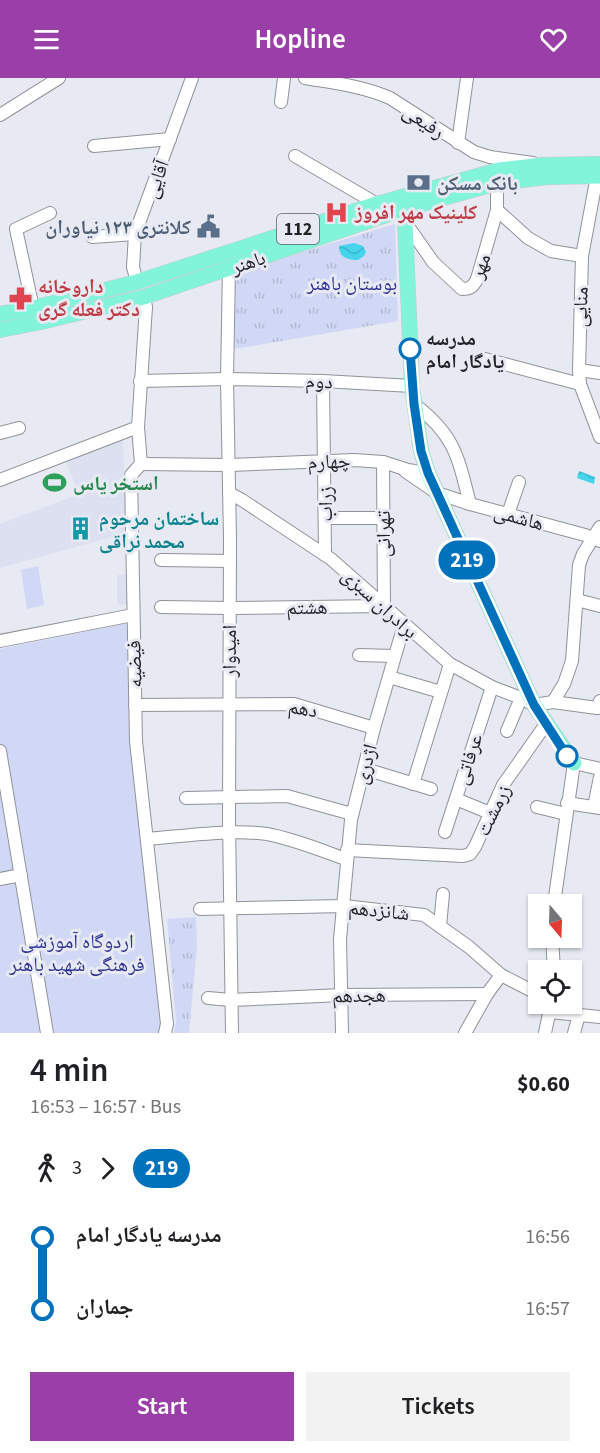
<!DOCTYPE html>
<html lang="en">
<head>
<meta charset="utf-8">
<style>
  :root { --surface:#fff; --page:#f2f2f2; --text:#202124; --muted:#757577; --accent:#9a3ea8 }
  body { margin:0; font-family:"Source Sans 3","Noto Naskh Arabic",sans-serif; background:var(--page); color:var(--text); height:100vh; display:flex; flex-direction:column; font-size:22px; white-space:nowrap }
  * { box-sizing:border-box; margin:0 }
  p { font-size:20px; color:var(--muted) }
  .icon { flex:none; width:33px; height:33px; fill:none; stroke:currentColor; stroke-width:2; stroke-linecap:round; stroke-linejoin:round }
  .map { position:relative; height:955px; overflow:hidden }
  .drawer { display:flex; flex-direction:column; background:var(--surface); flex:1 }
  .drawer>* { flex:none }
  .badge { padding:0 12px; border-radius:20px; font-size:21px; line-height:39px }
  .needle { width:39px; rotate:161deg }
  .controls { position:absolute; left:528px; top:816px; display:grid; gap:12px }
  .controls a { display:grid; place-items:center; width:54px; height:54px; border-radius:0px; background:var(--surface); box-shadow:0 2px 4px #0004; font-size:30px }
  .map>.badge { position:absolute; translate:-50% -50%; box-shadow:0 0 0 3px #fff }
  .legs { display:flex; align-items:center; gap:9px; height:66px; padding:0 30px; font-size:20px }
  .legs p { margin-inline-start:auto }
  .headline { display:flex; align-items:center; justify-content:space-between; height:102px; padding:0 30px }
  h1 { font-size:33px; font-weight:600; line-height:45px }
  .button { display:flex; gap:12px; margin-top:auto; padding:12px 30px }
  .button a { flex:1; height:69px; border-radius:0px; background:var(--accent); color:#fff; font-size:24px; font-weight:600; line-height:69px; text-align:center }
  .button a+a { background:var(--page); color:var(--text) }
  ul { padding:0 30px; list-style:none }
  li { display:flex; align-items:center; gap:21px; height:72px; font-size:22px }
  li i { display:grid; place-items:center; width:9px; height:100%; margin:0 8px; background:currentColor }
  li i::after { content:''; width:15px; height:15px; margin:-8px; border:4px solid; border-radius:50%; background:var(--surface) }
  li p { margin-inline-start:auto }
  li:first-child i { background:linear-gradient(#0000 50%,currentColor 0) }
  li:last-child i { background:linear-gradient(currentColor 50%,#0000 0) }
  header { display:flex; justify-content:space-between; align-items:center; height:78px; padding:0 30px; background:var(--accent); color:#fff; font-size:27px; font-weight:600 }
  .map>svg:first-child { display:block }
  .built { fill:#dce0f0 }
  .grass { fill:url(#grass-tufts) }
  .garden { fill:#d1d8f6 }
  .water { fill:url(#water-waves) }
  .lines { fill:none; stroke-linecap:round; stroke-linejoin:round }
  .minor-casing { stroke:#90929a; stroke-width:14 }
  .major-casing { stroke:#cacacb; stroke-width:16 }
  .minor { stroke:#fff; stroke-width:12 }
  .major { stroke:#81f4d9; stroke-width:15 }
  .line-1-casing { stroke:#fff; stroke-width:14 }
  .line-1 { stroke:#0072bc; stroke-width:9 }
  .stop-1-dot { fill:#fff; stroke:#0072bc; stroke-width:3 }
  .labels { text-anchor:middle; stroke-width:6; stroke-linejoin:round; paint-order:stroke }
  .shield { fill:#e7eaf3; stroke:#5e5f64; stroke-width:1.5 }
  .shield-label { font-size:18px; font-weight:bold; fill:#232327 }
  .street-label { font-size:20px; fill:#232327; stroke:#e7eaf3 }
  .service-label { font-size:20px; font-weight:bold; fill:#4e5e75; stroke:#e7eaf3; text-anchor:start }
  .health-label { font-size:20px; font-weight:bold; fill:#be3a42; stroke:#e7eaf3; text-anchor:start }
  .park-label { font-size:20px; fill:#2e3391; stroke:#e7eaf3 }
  .stop-label { font-size:20px; font-weight:bold; fill:#232327; stroke:#e7eaf3; text-anchor:start }
  .leisure-label { font-size:20px; font-weight:bold; fill:#27864d; stroke:#e7eaf3; text-anchor:start }
  .culture-label { font-size:20px; font-weight:bold; fill:#0d838f; stroke:#e7eaf3; text-anchor:start }
</style>
</head>
<body>
<header><svg class="icon" aria-label="menu" viewBox="0 0 24 24"><path d="M4 6h16M4 12h16M4 18h16"/></svg>Hopline<svg class="icon" aria-label="heart" viewBox="0 0 24 24"><path d="M12 20l-8-8c-3-5 5-10 8-4 3-6 11-1 8 4z"/></svg></header>
<div class="map">
<svg width="600" height="955" viewBox="0 0 600 955">
  <defs>
    <pattern id="grass-tufts" width="24" height="20" patternUnits="userSpaceOnUse" patternTransform="scale(1.5)"><rect width="24" height="20" fill="#d1d8f6"/><path d="M3 7l-1-3M5 7V3M7 7l1-3M15 17l-1-3M17 17v-4M19 17l1-3" fill="none" stroke="#b3b9d3"/></pattern>
    <pattern id="water-waves" width="16" height="10" patternUnits="userSpaceOnUse" patternTransform="scale(1.5)"><rect width="16" height="10" fill="#45d4eb"/><path d="M0 5q4-4 8 0t8 0" fill="none" stroke="#3cb6ca"/></pattern>
  </defs>
  <rect width="100%" height="100%" fill="#e7eaf3"/>
  <g class="built">
    <polygon points="123,361 126,455 0,490 0,446 79,416 66,383"/>
    <polygon points="131,495 131,526 117,527 117,497"/>
  </g>
  <g class="grass">
    <polygon points="395,146 398,243 235,271 233,195"/>
    <polygon points="196,839 197,869 189,955 174,955 176,942 167,841"/>
  </g>
  <g class="garden">
    <polygon points="38,488 44,527 27,531 21,492"/>
    <polygon points="128,545 133,681 161,944 159,955 0,955 0,571"/>
  </g>
  <g class="water">
    <path d="M354 165 363 168 366 174 364 178 358 182C348 182 339 180 339 168Z"/>
    <polygon points="579,393 595,399 594,406 577,400"/>
  </g>
  <g class="lines">
    <defs>
      <g id="minor">
        <path d="M305 0C334 5 362 8 390 20L474 74 490 79 533 85"/>
        <polyline points="281,24 284,0"/>
        <polyline points="0,37 59,0"/>
        <polyline points="458,65 467,0"/>
        <polyline points="94,68 170,61"/>
        <polyline points="295,78 377,126"/>
        <polyline points="597,98 582,178 579,292 580,306 600,359"/>
        <polyline points="497,132 528,160 551,173 582,178"/>
        <path d="M405 144 433 184 462 211C470 211 473 209 477 201L497 132V105"/>
        <polyline points="92,159 135,156"/>
        <polyline points="229,190 227,301 230,461 229,742 232,955"/>
        <polyline points="137,204 133,189 135,156 192,0"/>
        <polyline points="144,219 146,229 138,349 141,386 131,397 136,663 167,946 165,955"/>
        <polyline points="33,230 16,151 50,135"/>
        <polyline points="485,281 580,306"/>
        <polyline points="579,292 600,295"/>
        <polyline points="140,303 227,301 323,303 412,308"/>
        <polyline points="323,303 325,477"/>
        <path d="M414 326C455 357 458 379 470 426"/>
        <polyline points="0,355 19,350"/>
        <polyline points="383,384 384,528"/>
        <polyline points="141,386 229,387 354,382 383,384 408,392 428,395"/>
        <polyline points="405,393 437,415 470,426 585,457 600,463"/>
        <polyline points="0,402 138,349"/>
        <polyline points="229,415 242,422 331,481 450,586 492,609 521,620 534,627 553,624 597,630 600,623"/>
        <polyline points="508,436 519,404"/>
        <polyline points="325,440 384,440"/>
        <polyline points="161,482 230,483"/>
        <polyline points="577,522 600,528"/>
        <polyline points="161,529 230,530 384,528"/>
        <polyline points="0,563 133,537"/>
        <polyline points="359,577 394,578"/>
        <polyline points="389,599 441,614"/>
        <polyline points="553,624 564,606 572,583 579,487 583,476 600,449"/>
        <polyline points="135,627 294,626 374,650"/>
        <polyline points="507,653 521,620"/>
        <polyline points="0,673 47,955"/>
        <polyline points="365,691 431,711"/>
        <polyline points="413,706 450,586"/>
        <polyline points="186,720 287,718 352,736"/>
        <polyline points="456,721 490,735"/>
        <polyline points="567,725 600,730"/>
        <polyline points="537,729 566,736"/>
        <polyline points="594,729 600,699"/>
        <polyline points="445,754 492,609"/>
        <path d="M147 761C185 758 230 751 267 756 294 761 320 772 346 781"/>
        <polyline points="347,772 463,778 470,776 475,769 503,707 546,646"/>
        <polyline points="0,801 21,797"/>
        <polyline points="554,826 574,685 600,691"/>
        <polyline points="200,831 344,828 424,837 469,869 501,897 538,916"/>
        <polyline points="440,848 443,816"/>
        <polyline points="552,860 554,892"/>
        <polyline points="208,920 231,922 342,917 487,916"/>
        <polyline points="550,934 600,939"/>
        <polyline points="342,955 340,861 351,742 374,650 404,547"/>
        <polyline points="465,955 487,916 501,897"/>
        <polyline points="545,955 551,926"/>
        <polyline points="574,955 579,937"/>
      </g>
      <g id="major">
        <polyline points="402,123 405,144 412,308 421,373 428,395 534,627 574,685"/>
        <polyline points="0,236 33,230 137,204 377,126 499,92 542,87 600,86"/>
        <polyline points="0,252 41,244 144,219 404,131 497,105 547,99 600,98"/>
      </g>
    </defs>
    <use href="#minor" class="minor-casing"/>
    <use href="#major" class="major-casing"/>
    <use href="#minor" class="minor"/>
    <use href="#major" class="major"/>
  </g>
  <g class="lines">
    <defs>
      <polyline id="line-1" points="410,271 414,326 421,373 428,395 534,627 567,678"/>
    </defs>
    <use href="#line-1" class="line-1-casing"/>
    <use href="#line-1" class="line-1"/>
  </g>
  <defs>
    <symbol id="bank-bare" viewBox="-9 -9 18 18"><path d="M-6-4H6V4H-6ZM0-2.3a2.3 2.3 0 1 0 0 4.6a2.3 2.3 0 1 0 0-4.6Z" fill="#5c6f8a" stroke="#e7eaf3" stroke-width="2.5" paint-order="stroke"/></symbol>
    <symbol id="hospital-bare" viewBox="-9 -9 18 18"><path d="M-5-5h3v3.5h4V-5h3V5h-3V1.5h-4V5h-3Z" fill="#e0444e" stroke="#e7eaf3" stroke-width="2.5" paint-order="stroke"/></symbol>
    <symbol id="civic-bare" viewBox="-9 -9 18 18"><path d="M-.6-6.5H3V-4.5H.6V-3L4-1V1h2V6H-6V1h2V-1L-.6-3ZM-1.2 2.5V6h2.4V2.5Z" fill="#5c6f8a" stroke="#e7eaf3" stroke-width="2.5" paint-order="stroke"/></symbol>
    <symbol id="pharmacy-bare" viewBox="-9 -9 18 18"><path d="M-2-6h4v4h4v4h-4v4h-4v-4h-4v-4h4Z" fill="#e0444e" stroke="#e7eaf3" stroke-width="2.5" paint-order="stroke"/></symbol>
    <symbol id="stadium-bare" viewBox="-9 -9 18 18"><path d="M0-5a6.5 5 0 1 0 0 10a6.5 5 0 1 0 0-10ZM-3.5-1.8h7v3.6h-7Z" fill="#2e9e5b" stroke="#e7eaf3" stroke-width="2.5" paint-order="stroke"/></symbol>
    <symbol id="building-bare" viewBox="-9 -9 18 18"><path d="M-4-6H4V6H1V3H-1V6H-4ZM-2.5-4.3h1.7v1.8h-1.7ZM.8-4.3h1.7v1.8H.8ZM-2.5-1h1.7V.8h-1.7ZM.8-1h1.7V.8H.8Z" fill="#0f9aa8" stroke="#e7eaf3" stroke-width="2.5" paint-order="stroke"/></symbol>
  </defs>
  <g fill-rule="evenodd">
    <use href="#bank-bare" x="402" y="88" width="33" height="33"/>
    <use href="#hospital-bare" x="320" y="118" width="33" height="33"/>
    <use href="#civic-bare" x="192" y="132" width="33" height="33"/>
    <use href="#pharmacy-bare" x="4" y="204" width="33" height="33"/>
    <use href="#stadium-bare" x="38" y="388" width="33" height="33"/>
    <use href="#building-bare" x="64" y="434" width="33" height="33"/>
  </g>
  <g class="stop-1-dot">
    <circle cx="410" cy="271" r="10"/>
    <circle cx="567" cy="678" r="10"/>
  </g>
  <g class="labels">
    <rect class="shield" x="277" y="136" width="42" height="30" rx="4.5"/>
    <g class="shield-label">
      <text x="298" y="157">112</text>
    </g>
    <g class="street-label">
      <text transform="translate(424 43) rotate(33)" y="7">رفیعی</text>
      <text transform="translate(156 101) rotate(-70)" y="7">آقایی</text>
      <text transform="translate(248 184) rotate(-19)" y="7">باهنر</text>
      <text transform="translate(480 188) rotate(-70)" y="7">مهر</text>
      <text transform="translate(580 229) rotate(-88)" y="7">منایی</text>
      <text transform="translate(319 303) rotate(2)" y="7">دوم</text>
      <text transform="translate(329 383) rotate(-2)" y="7">چهارم</text>
      <text transform="translate(325 426) rotate(-90)" y="7">زراب</text>
      <text transform="translate(519 439) rotate(15)" y="7">هاشمی</text>
      <text transform="translate(383 456) rotate(-90)" y="7">تهرانی</text>
      <text transform="translate(380 525) rotate(42)" y="7">برادران سبزی</text>
      <text transform="translate(307 529) rotate(-1)" y="7">هشتم</text>
      <text transform="translate(229 573) rotate(-90)" y="7">امیدوار</text>
      <text transform="translate(134 586) rotate(-92)" y="7">فیضیه</text>
      <text transform="translate(303 630) rotate(10)" y="7">دهم</text>
      <text transform="translate(468 681) rotate(-72)" y="7">عرفاتی</text>
      <text transform="translate(365 686) rotate(-75)" y="7">اژدری</text>
      <text transform="translate(493 732) rotate(-64)" y="7">زرمشت</text>
      <text transform="translate(379 832) rotate(6)" y="7">شانزدهم</text>
      <text transform="translate(359 917) rotate(-1)" y="7">هجدهم</text>
    </g>
    <g class="service-label">
      <text x="437" y="112">بانک مسکن</text>
      <text x="191" y="156" text-anchor="end">کلانتری ۱۲۳ نیاوران</text>
    </g>
    <g class="health-label">
      <text x="355" y="141">کلینیک مهر افروز</text>
      <text x="38" y="215">داروخانه<tspan x="38" dy="23">دکتر فعله گری</tspan></text>
    </g>
    <g class="park-label">
      <text x="352" y="212">بوستان باهنر</text>
      <text x="77" y="870">اردوگاه آموزشی<tspan x="77" dy="23">فرهنگی شهید باهنر</tspan></text>
    </g>
    <g class="stop-label">
      <text x="426" y="267">مدرسه<tspan x="426" dy="23">یادگار امام</tspan></text>
    </g>
    <g class="leisure-label">
      <text x="73" y="412">استخر یاس</text>
    </g>
    <g class="culture-label">
      <text x="99" y="447">ساختمان مرحوم<tspan x="99" dy="23">محمد نراقی</tspan></text>
    </g>
  </g>
</svg>
<div class="controls">
<a><svg class="needle" viewBox="-14 -14 28 28"><path d="M0-13l5 13h-10z" fill="#e53935"/><path d="M0 13l5-13h-10z" fill="#757577"/></svg></a>
<a><svg class="icon" aria-label="locate" viewBox="0 0 24 24"><circle cx="12" cy="12" r="6"/><path d="M12 2v4M12 18v4M2 12h4M18 12h4"/></svg></a>
</div>
<b class="badge" style="left:467px;top:482px;background:#0072bc;color:#fff">219</b>
</div>
<section class="drawer">
<div class="headline"><div><h1>4 min</h1><p>16:53 – 16:57 · Bus</p></div><b>$0.60</b></div>
<div class="legs"><svg class="icon" aria-label="walk" viewBox="0 0 24 24"><circle cx="13" cy="4" r="2"/><path d="M13 8l-2 6 4 7M11 14l-3 7M7 12l3-4h3l4 4"/></svg>3<svg class="icon" aria-label="forward" viewBox="0 0 24 24"><path d="M9 5l7 7-7 7"/></svg><b class="badge" style="background:#0072bc;color:#fff">219</b></div>
<ul>
<li><i style="color:#0072bc"></i><b>مدرسه یادگار امام</b><p>16:56</p></li>
<li><i style="color:#0072bc"></i><b>جماران</b><p>16:57</p></li>
</ul>
<div class="button"><a>Start</a><a>Tickets</a></div>
</section>
</body>
</html>
